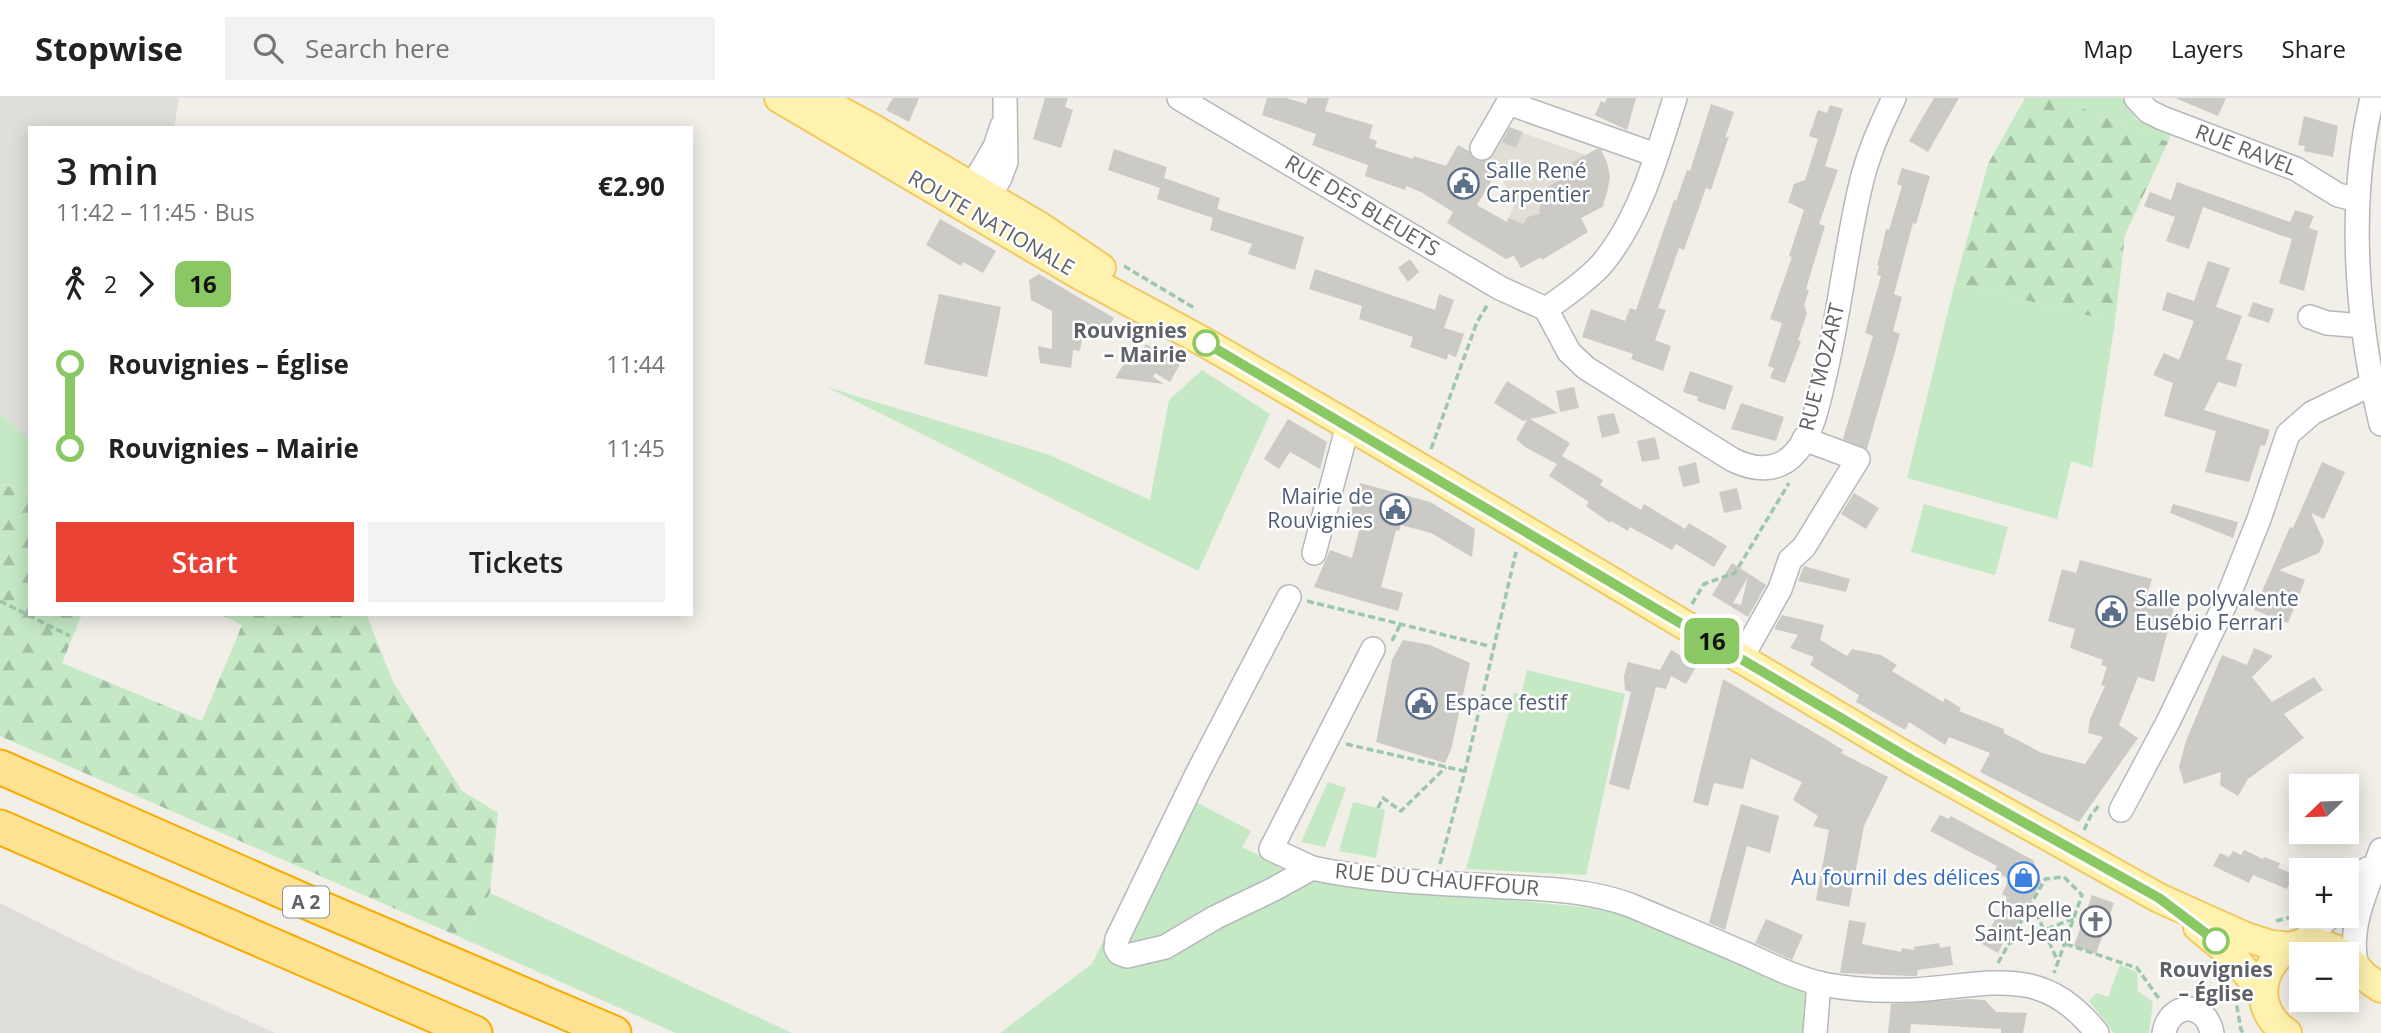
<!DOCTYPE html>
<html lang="en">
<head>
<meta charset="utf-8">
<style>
  :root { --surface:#fff; --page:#f2f2f2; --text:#222; --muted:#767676; --line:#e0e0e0; --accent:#ea4335 }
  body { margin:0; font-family:"Open Sans",sans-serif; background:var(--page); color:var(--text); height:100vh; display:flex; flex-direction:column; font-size:26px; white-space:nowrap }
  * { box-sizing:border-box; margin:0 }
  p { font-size:23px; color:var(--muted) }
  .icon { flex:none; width:38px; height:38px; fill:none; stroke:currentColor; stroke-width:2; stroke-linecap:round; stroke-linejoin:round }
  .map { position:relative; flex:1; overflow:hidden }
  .panel { position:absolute; left:28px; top:28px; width:665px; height:490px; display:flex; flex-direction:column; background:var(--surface); border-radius:0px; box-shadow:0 4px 18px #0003 }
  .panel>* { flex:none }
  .badge { padding:0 14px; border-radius:10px; font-size:24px; line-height:46px }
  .needle { width:46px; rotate:247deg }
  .controls { position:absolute; left:2289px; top:676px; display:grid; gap:14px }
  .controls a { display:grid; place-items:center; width:70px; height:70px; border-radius:0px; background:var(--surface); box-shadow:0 4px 18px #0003; font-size:35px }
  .map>.badge { position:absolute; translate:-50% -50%; box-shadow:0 0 0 4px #fff }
  .legs { display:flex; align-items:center; gap:10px; height:77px; padding:0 28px; font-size:23px }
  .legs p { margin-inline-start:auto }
  .headline { display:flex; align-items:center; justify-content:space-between; height:119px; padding:0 28px }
  h1 { font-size:38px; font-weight:600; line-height:52px }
  .action { display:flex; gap:14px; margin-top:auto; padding:14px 28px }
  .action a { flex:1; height:80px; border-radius:0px; background:var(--accent); color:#fff; font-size:28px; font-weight:600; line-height:80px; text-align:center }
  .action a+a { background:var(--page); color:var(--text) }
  ul { padding:0 28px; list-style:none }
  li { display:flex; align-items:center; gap:24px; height:84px; font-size:26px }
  li i { display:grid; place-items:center; width:10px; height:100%; margin:0 9px; background:currentColor }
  li i::after { content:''; width:18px; height:18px; margin:-9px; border:5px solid; border-radius:50%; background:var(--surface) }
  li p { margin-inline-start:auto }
  li:first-child i { background:linear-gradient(#0000 50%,currentColor 0) }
  li:last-child i { background:linear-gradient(currentColor 50%,#0000 0) }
  header { display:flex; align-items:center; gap:42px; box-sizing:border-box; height:98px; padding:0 35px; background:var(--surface); border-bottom:2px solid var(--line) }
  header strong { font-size:33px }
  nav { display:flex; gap:38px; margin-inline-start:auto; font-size:24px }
  .search { width:490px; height:63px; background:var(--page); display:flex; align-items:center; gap:18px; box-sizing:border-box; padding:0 24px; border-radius:0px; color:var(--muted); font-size:26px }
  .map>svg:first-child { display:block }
  .industrial { fill:#e0deda }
  .education { fill:#e1ded6 }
  .green { fill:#c5e8c5 }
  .forest { fill:url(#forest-firs) }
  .building { fill:#cccac5; fill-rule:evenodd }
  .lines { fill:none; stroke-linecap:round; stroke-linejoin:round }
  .minor-casing { stroke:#b5b8bc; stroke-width:26 }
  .major-casing { stroke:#f2c960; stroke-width:32 }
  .highway-casing { stroke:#f9ab00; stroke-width:37 }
  .path { stroke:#9cc7a9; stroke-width:3.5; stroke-dasharray:7 3.5; stroke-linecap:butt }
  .minor { stroke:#fff; stroke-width:23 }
  .major { stroke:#fff2af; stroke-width:28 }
  .highway { stroke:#fde293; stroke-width:33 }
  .line-1-casing { stroke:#fff; stroke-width:16 }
  .line-1 { stroke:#8ac864; stroke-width:10 }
  .stop-1-dot { fill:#fff; stroke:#8ac864; stroke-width:3.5 }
  .labels { text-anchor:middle; stroke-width:5; stroke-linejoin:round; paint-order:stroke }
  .shield { fill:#fff; stroke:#8f9295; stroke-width:2 }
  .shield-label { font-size:19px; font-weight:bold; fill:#5f6368 }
  .street-label { font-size:21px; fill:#5f6368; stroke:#fff }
  .service-label { font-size:21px; fill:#4e5e75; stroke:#fff; text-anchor:start }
  .stop-label { font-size:21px; font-weight:bold; fill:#5f6368; stroke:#fff; text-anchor:end }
  .shop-label { font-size:21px; fill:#366cbe; stroke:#fff; text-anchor:end }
  .worship-label { font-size:21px; fill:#5b616d; stroke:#fff; text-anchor:end }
</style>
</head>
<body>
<header>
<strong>Stopwise</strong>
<div class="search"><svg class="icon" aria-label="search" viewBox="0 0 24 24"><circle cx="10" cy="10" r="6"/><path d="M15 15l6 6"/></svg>Search here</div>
<nav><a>Map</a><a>Layers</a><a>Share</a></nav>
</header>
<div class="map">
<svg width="2381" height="935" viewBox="0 0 2381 935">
  <defs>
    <pattern id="forest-firs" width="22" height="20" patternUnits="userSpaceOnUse" patternTransform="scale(1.75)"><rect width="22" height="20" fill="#c5e8c5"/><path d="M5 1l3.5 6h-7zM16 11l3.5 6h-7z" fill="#a3c0a4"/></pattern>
  </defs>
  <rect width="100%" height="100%" fill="#f1efe8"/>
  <g class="industrial">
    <polygon points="0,0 179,0 174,30 30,30 30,342 0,315"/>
    <polygon points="0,805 121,865 275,935 0,935"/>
  </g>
  <polygon class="education" points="1503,28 1586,57 1600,50 1607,65 1610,79 1602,102 1605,107 1585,118 1583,116 1579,118 1588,134 1521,170 1514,158 1506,161 1486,148 1504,131 1514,107 1498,71 1483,63"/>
  <g class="green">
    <polygon points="2056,0 2122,0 2137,22 2171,35 2168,44"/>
    <polygon points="1955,185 2115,224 2092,370 2071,363 2057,421 1907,380"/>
    <polygon points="1202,272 1270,316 1198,473 827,289 1047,356 1150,402 1169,302"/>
    <polygon points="0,315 30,342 30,394 0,386"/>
    <polygon points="1924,406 2008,429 1995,477 1911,454"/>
    <polygon points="1527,572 1625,596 1586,777 1466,771 1514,595 1521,596"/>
    <polygon points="1328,684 1346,690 1325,749 1301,744"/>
    <polygon points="1175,693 1251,733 1242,749 1313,782 1631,814 1781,886 1829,903 1825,935 1000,935 1092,866"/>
    <polygon points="1353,704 1385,712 1376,760 1339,753"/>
    <polygon points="490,795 792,935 676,935 462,840"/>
    <polygon points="2120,867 2137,874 2138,893 2153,904 2149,935 2114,935 2089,903 2097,895 2108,899"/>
  </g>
  <g class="forest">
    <polygon points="2025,0 2056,0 2168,44 2125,137 2115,224 1955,185 1988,66"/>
    <polygon points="0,386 30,394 30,516 82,516 62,565 202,623 242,527 219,516 362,516 367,518 393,584 462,693 498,715 490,795 462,840 0,638"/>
  </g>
  <g class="building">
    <polygon points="893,0 919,0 909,24 886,12"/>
    <polygon points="1045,0 1068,0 1065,9 1073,12 1061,50 1033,41"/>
    <polygon points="1267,0 1287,0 1306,6 1308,0 1329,0 1325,13 1373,27 1369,40 1377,43 1375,49 1413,61 1414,58 1446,68 1458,47 1469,53 1476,62 1486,63 1499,70 1477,107 1507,124 1508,120 1523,126 1528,119 1539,116 1542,96 1546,90 1559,82 1556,76 1561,74 1559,71 1597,51 1601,52 1607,65 1610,79 1607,95 1602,109 1581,120 1588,134 1542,162 1541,159 1521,170 1514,157 1506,161 1447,125 1453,114 1421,94 1406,88 1405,92 1365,78 1368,67 1312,47 1316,36 1262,17"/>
    <polygon points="1607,0 1636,0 1627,32 1595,17 1601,3 1605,5"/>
    <polygon points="1934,0 1959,0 1928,54 1909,43"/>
    <polygon points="2175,0 2226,0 2218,18"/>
    <polygon points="1711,6 1734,14 1725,40 1729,38 1711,92 1706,90 1684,152 1679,150 1658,210 1666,212 1655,242 1671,248 1663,273 1631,261 1633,256 1582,239 1591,211 1625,223 1630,210 1636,212 1674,102 1676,103 1687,72 1690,73"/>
    <polygon points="1830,7 1843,11 1825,68 1838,72 1819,126 1825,128 1806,191 1809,192 1804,207 1807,215 1798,242 1801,243 1785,285 1770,280 1774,270 1768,268 1782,225 1770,221 1792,159 1789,158 1804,112 1788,104 1794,86 1805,82 1818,41 1809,38 1818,12 1827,15"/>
    <polygon points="2304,18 2338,28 2333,59 2304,53 2305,48 2298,47"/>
    <polygon points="1510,29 1523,34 1516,50 1502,44"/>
    <polygon points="1114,51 1167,69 1164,80 1220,100 1217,111 1304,139 1295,172 1248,156 1252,146 1210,132 1213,120 1157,101 1160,90 1108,72"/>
    <polygon points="1902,70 1930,78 1916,126 1913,125 1894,196 1902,199 1893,233 1900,236 1867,351 1843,341 1873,238 1865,235 1881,178 1877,177 1879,168 1877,167 1882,149 1886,131 1889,132 1902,88 1897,86"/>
    <polygon points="2177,84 2290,124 2295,112 2314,118 2309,130 2318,133 2304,193 2279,185 2292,141 2277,136 2203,109 2189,151 2166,143 2175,119 2144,108 2150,94 2171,102"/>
    <polygon points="940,121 996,153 983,175 963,164 961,168 926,147"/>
    <polygon points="1410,161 1419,174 1408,184 1398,170"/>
    <polygon points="2208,163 2230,170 2216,209 2242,218 2226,261 2242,266 2236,289 2218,284 2204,312 2270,332 2265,348 2261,347 2249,384 2205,374 2216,333 2164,318 2173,285 2153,277 2164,255 2179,262 2194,223 2162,212 2167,194 2194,203"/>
    <polygon points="1315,171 1435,212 1439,196 1454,202 1444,230 1464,236 1456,259 1448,256 1447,262 1410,249 1413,239 1359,221 1362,208 1309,191"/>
    <polygon points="1039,176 1114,220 1104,236 1097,232 1092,241 1083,236 1080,253 1073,252 1071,270 1040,265 1038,248 1052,251 1052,213 1031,202 1029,182"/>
    <polygon points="939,196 1001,209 987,279 924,266"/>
    <polygon points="2253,204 2274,211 2269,225 2248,218"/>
    <polygon points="1146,246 1180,266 1170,284 1155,275 1153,279 1164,286 1115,280 1125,264 1133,268"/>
    <polygon points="1690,273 1733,288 1725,312 1697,303 1698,299 1683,294"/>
    <polygon points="1507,283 1558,315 1530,321 1570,345 1562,358 1603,382 1600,387 1641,412 1644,406 1685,431 1689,425 1727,448 1714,469 1676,446 1672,452 1630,429 1628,433 1611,423 1610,425 1586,408 1589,404 1549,378 1557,366 1525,349 1516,341 1527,322 1523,323 1494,305"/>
    <polygon points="1574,289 1579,310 1560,314 1556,293"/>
    <polygon points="1741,305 1784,319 1776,343 1731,331"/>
    <polygon points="1614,315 1620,335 1602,340 1597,318"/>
    <polygon points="1288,321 1327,344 1320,371 1290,354 1279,371 1264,361"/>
    <polygon points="1655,339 1660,361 1642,364 1637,343"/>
    <polygon points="1696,364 1700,385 1683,389 1678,369"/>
    <polygon points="2322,364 2345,374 2324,421 2311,415 2324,444 2319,455 2279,472 2305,482 2288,525 2254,512 2290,429 2293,430"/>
    <polygon points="1360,385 1430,404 1475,431 1472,459 1431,435 1401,427 1399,433 1396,432 1381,489 1403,495 1398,513 1314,489 1330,452 1352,460 1362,421 1350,417"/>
    <polygon points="1737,390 1742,411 1724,415 1719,394"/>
    <polygon points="1854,395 1879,410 1866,431 1841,416"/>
    <polygon points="2173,406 2238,424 2233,440 2170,415"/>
    <polygon points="2080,462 2152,481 2148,494 2176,502 2154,584 2138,579 2119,627 2138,640 2079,724 1980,674 1990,655 1949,639 1945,647 1909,624 1905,632 1856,604 1859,597 1810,567 1814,559 1790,550 1798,537 1774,531 1782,517 1824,527 1820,542 1847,558 1852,551 1881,557 1897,567 1892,573 1943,604 1945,600 1961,610 1959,613 2004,631 2004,635 2042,655 2085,666 2103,639 2088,635 2090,621 2105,588 2101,587 2107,569 2101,567 2103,562 2070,550 2075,531 2048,523 2062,471 2076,475"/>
    <path d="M1732 465 1766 487 1748 519 1712 497ZM1748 479 1741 507 1733 505Z"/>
    <polygon points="1804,468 1850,481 1846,494 1798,483"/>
    <polygon points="1403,542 1430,547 1470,565 1451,652 1445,665 1376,644 1392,562"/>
    <polygon points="2254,550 2273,558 2252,579 2272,604 2314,579 2323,592 2284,616 2304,640 2248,681 2238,698 2220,687 2221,674 2184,686 2179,669 2186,643 2222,557 2247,567"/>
    <polygon points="1671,552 1697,567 1686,586 1671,578 1666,591 1656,589 1629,692 1609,686 1631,594 1625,592 1624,578 1628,564 1660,572"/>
    <polygon points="1723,581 1822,639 1843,652 1841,655 1888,679 1864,728 1849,809 1816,802 1829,732 1813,728 1818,718 1793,702 1802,684 1751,660 1743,691 1714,685 1708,708 1693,704"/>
    <polygon points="1741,706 1779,718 1770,755 1747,748 1725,832 1709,825"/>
    <polygon points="1940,717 1949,721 1951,718 2033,762 2041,784 2010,842 2006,840 1998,855 1982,846 2007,799 2002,796 2009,781 1994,774 1997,768 1930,733"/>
    <polygon points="2244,752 2263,761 2264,759 2280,765 2278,770 2294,776 2287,791 2253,777 2249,785 2213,768 2220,755 2229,759 2233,753 2241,757"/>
    <polygon points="2092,797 2114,805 2096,856 2074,848"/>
    <polygon points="1766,821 1803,837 1792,862 1755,845"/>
    <polygon points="1849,822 1866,825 1862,846 1901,854 1902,850 1914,852 1914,849 1939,845 1940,850 1950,848 1953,867 1918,872 1917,878 1911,878 1840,875"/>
    <polygon points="1968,901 1985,902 1996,914 2027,915 2023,935 2001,935 2001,931 1911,926 1910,935 1888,935 1891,906"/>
  </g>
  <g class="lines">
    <defs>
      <g id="minor">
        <polyline points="1179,0 1500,190 1546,211"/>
        <polyline points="2136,0 2148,13 2162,20 2296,71 2338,97 2358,102"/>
        <path d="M2372 0C2347 106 2356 221 2381 326"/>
        <polyline points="1482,50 1508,5 1656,57"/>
        <polyline points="963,103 995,49 1002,28"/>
        <polyline points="982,111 1000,80 1006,64 1005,0"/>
        <path d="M1546 211 1569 254 1586 270 1733 362C1756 373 1779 374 1796 354 1812 336 1818 307 1823 285 1839 220 1845 154 1860 90 1867 58 1880 29 1894 0"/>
        <path d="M1546 211C1565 198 1585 184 1601 167 1640 121 1657 57 1675 0"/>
        <polyline points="2310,219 2327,225 2363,228"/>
        <polyline points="1314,455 1348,327"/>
        <path d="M1289 499 1198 674 1117 841 1116 850 1119 855 1127 858 1165 849 1216 819 1274 791 1312 770C1376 784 1443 785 1509 789 1550 791 1592 793 1630 807 1670 824 1709 840 1748 857 1772 868 1796 880 1822 886 1852 892 1882 893 1912 892 1989 888 2042 864 2097 935"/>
        <polyline points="1741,561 1780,491 1790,462 1804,449 1858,361 1804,341"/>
        <polyline points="2121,712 2168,624 2226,504 2259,421 2288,336 2312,315 2372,286"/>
        <polyline points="1312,770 1271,751 1373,551"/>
        <polyline points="2347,800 2367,771"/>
        <polyline points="2299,846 2332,817"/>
        <path d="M2359 874C2344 834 2368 790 2381 752"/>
        <polyline points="1815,935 1819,885"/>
        <path d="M2164 935C2169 904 2206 902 2212 935"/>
      </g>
      <g id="major">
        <polyline points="779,0 1078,176 1206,245 1348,327 1912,662 2159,800 2246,839 2271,847 2292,849"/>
        <polyline points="816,0 872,30 1039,128 1101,170"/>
        <polyline points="2198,829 2232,857 2263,895"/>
        <polyline points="2347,860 2365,879 2381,890"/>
        <path d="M2287 935C2230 896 2287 815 2342 856"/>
      </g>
      <g id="highway">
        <polyline points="0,669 316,808 614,935"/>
        <polyline points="0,729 475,935"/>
      </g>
    </defs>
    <use href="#minor" class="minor-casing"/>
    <use href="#major" class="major-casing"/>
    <use href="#highway" class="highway-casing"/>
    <g class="path">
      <polyline points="1124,168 1196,211"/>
      <polyline points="1431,351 1477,224 1488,206"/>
      <polyline points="0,503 70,538"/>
      <polyline points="1307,503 1489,548"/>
      <polyline points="1692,506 1704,486 1735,475 1789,385"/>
      <polyline points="1392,543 1400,527"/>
      <polyline points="1346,646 1464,673"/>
      <polyline points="1378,710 1383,700 1401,713 1446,669"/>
      <polyline points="2084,732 2091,717 2100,706"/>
      <polyline points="1440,766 1465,673 1516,454"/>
      <polyline points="2032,805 2058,864"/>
      <polyline points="2276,823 2299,817"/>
      <polyline points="2008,846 2075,820"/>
      <polyline points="2066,846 2137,870 2160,902"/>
      <polyline points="1998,865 2045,781 2064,779 2082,797 2054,875"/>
      <polyline points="2235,897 2241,932 2244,935"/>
    </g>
    <use href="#minor" class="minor"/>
    <use href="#major" class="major"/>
    <use href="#highway" class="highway"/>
  </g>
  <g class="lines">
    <defs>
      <polyline id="line-1" points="1206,245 1912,662 2159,800 2216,843"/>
    </defs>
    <use href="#line-1" class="line-1-casing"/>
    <use href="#line-1" class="line-1"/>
  </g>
  <defs>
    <symbol id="civic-ring" viewBox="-11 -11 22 22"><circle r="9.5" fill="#fff" stroke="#5c6f8a" stroke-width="1.5"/><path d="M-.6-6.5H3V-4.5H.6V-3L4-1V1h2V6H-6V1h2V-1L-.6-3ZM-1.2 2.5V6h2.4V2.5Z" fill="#5c6f8a"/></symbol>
    <symbol id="shop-ring" viewBox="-11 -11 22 22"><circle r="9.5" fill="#fff" stroke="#3f7fe0" stroke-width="1.5"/><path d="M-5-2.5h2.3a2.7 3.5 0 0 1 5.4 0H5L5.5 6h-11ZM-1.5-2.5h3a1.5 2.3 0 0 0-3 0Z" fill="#3f7fe0"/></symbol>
    <symbol id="church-ring" viewBox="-11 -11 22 22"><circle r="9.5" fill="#fff" stroke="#6b7280" stroke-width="1.5"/><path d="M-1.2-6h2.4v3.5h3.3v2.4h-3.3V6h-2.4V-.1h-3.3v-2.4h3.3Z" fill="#6b7280"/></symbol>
  </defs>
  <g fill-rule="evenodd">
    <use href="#civic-ring" x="1446" y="68" width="35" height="35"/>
    <use href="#civic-ring" x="1378" y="394" width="35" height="35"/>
    <use href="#civic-ring" x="2094" y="496" width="35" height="35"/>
    <use href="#civic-ring" x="1404" y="588" width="35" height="35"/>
    <use href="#shop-ring" x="2006" y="762" width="35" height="35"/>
    <use href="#church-ring" x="2078" y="806" width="35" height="35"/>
  </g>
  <g class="stop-1-dot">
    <circle cx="1206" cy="245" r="12"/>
    <circle cx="2216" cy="843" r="12"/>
  </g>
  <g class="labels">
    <rect class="shield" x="283" y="788.5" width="46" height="31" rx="5"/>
    <g class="shield-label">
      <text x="306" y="811">A 2</text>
    </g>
    <g class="street-label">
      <text transform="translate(2246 52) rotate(21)" y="7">RUE RAVEL</text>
      <text transform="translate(1362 108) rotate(31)" y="7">RUE DES BLEUETS</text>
      <text transform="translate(991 125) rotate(30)" y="7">ROUTE NATIONALE</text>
      <text transform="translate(1822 269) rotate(-76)" y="7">RUE MOZART</text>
      <text transform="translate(1437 782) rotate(5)" y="7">RUE DU CHAUFFOUR</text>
    </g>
    <g class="service-label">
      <text x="1486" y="80">Salle René<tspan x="1486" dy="24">Carpentier</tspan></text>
      <text x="1373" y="406" text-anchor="end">Mairie de<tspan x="1373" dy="24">Rouvignies</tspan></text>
      <text x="2135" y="508">Salle polyvalente<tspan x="2135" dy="24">Eusébio Ferrari</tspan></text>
      <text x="1445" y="612">Espace festif</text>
    </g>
    <g class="stop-label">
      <text x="1187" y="240">Rouvignies<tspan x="1187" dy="24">– Mairie</tspan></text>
      <text x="2216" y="879" text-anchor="middle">Rouvignies<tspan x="2216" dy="24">– Église</tspan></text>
    </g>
    <g class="shop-label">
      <text x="2000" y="787">Au fournil des délices</text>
    </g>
    <g class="worship-label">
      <text x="2072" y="819">Chapelle<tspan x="2072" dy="24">Saint-Jean</tspan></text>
    </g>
  </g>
</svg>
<div class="controls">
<a><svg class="needle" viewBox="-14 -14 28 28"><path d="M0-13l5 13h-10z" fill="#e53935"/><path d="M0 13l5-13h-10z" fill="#767676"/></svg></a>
<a>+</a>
<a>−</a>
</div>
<b class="badge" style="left:1712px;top:543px;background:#8ac864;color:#111">16</b>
<section class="panel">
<div class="headline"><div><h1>3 min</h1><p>11:42 – 11:45 · Bus</p></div><b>€2.90</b></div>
<div class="legs"><svg class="icon" aria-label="walk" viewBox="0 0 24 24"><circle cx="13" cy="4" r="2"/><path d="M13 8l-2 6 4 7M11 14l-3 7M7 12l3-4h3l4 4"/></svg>2<svg class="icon" aria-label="forward" viewBox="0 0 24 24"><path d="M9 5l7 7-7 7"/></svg><b class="badge" style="background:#8ac864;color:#111">16</b></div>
<ul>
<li><i style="color:#8ac864"></i><b>Rouvignies – Église</b><p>11:44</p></li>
<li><i style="color:#8ac864"></i><b>Rouvignies – Mairie</b><p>11:45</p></li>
</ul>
<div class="action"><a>Start</a><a>Tickets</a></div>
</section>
</div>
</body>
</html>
